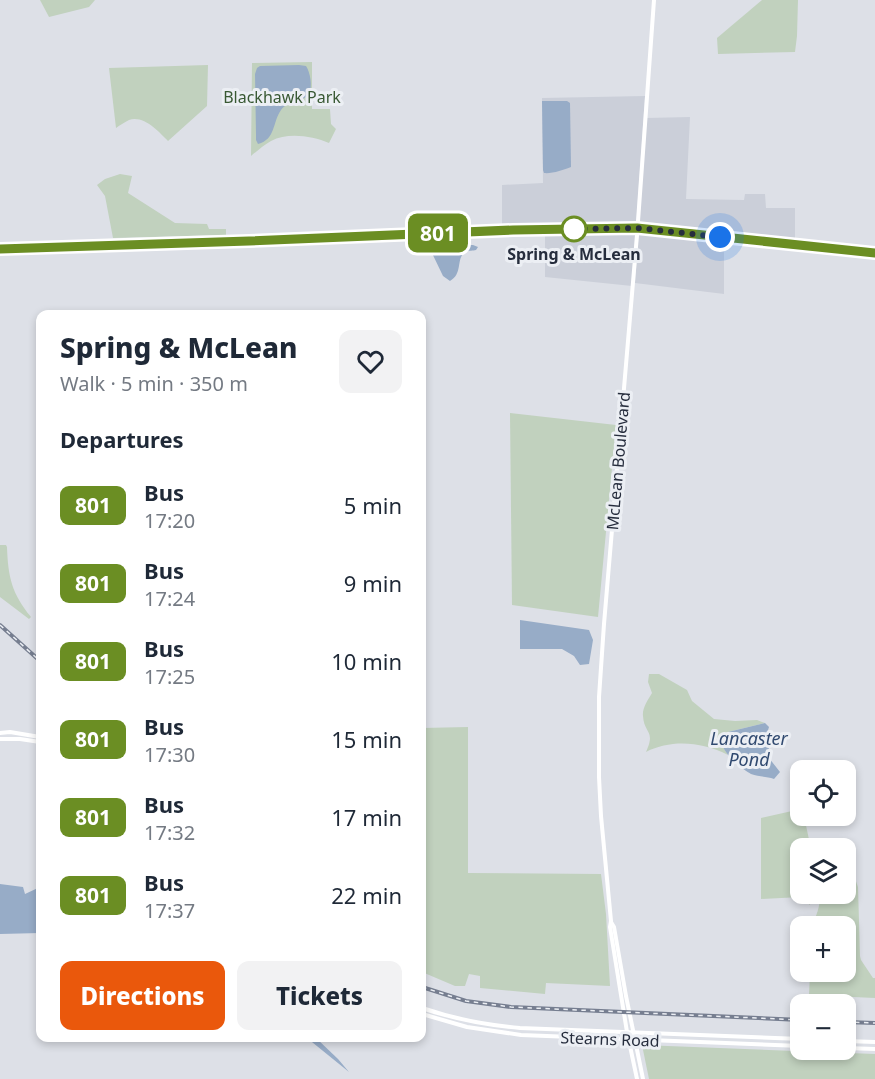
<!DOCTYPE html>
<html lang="en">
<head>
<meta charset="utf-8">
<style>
  :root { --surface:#fff; --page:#f2f2f3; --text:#1f2937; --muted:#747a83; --accent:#ea580c }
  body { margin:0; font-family:"Noto Sans",sans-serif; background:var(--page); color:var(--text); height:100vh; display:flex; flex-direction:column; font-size:22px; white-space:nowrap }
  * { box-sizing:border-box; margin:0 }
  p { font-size:20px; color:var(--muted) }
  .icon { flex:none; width:33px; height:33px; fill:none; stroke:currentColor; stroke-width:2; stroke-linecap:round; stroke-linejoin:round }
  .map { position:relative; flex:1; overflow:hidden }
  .drawer { position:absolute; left:36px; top:310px; width:390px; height:732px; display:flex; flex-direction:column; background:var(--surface); border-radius:12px; box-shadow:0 3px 9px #0003 }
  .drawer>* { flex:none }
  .badge { padding:0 12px; border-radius:9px; font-size:21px; line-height:39px }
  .fabs { position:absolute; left:790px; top:760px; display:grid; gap:12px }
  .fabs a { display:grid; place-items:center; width:66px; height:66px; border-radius:12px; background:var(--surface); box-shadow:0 3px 9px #0003; font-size:30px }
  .you { position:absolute; width:30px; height:30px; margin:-15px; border:4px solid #fff; border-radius:50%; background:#1a73e8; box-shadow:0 0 0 9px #1a73e833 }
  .map>.badge { position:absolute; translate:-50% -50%; box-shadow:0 0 0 3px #fff }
  h2 { padding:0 24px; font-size:22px; line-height:54px }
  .round { display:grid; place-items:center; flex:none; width:63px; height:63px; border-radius:12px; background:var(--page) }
  .headline { display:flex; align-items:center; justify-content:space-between; height:102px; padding:0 24px }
  h1 { font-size:28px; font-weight:800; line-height:45px }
  .action { display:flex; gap:12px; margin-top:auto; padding:12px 24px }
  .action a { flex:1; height:69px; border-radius:12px; background:var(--accent); color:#fff; font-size:24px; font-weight:800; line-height:69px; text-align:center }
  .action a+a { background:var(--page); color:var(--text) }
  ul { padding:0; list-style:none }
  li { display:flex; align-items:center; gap:18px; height:78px; padding:0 24px }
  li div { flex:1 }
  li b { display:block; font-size:22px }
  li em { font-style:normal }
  li .badge { min-width:66px; font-weight:700; text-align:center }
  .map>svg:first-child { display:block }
  .built { fill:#cbcfd9 }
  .green { fill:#c1d1be }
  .water { fill:#97acc7 }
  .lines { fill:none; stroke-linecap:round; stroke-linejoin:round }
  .secondary { stroke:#fff; stroke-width:4 }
  .rail-casing { stroke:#767e90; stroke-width:4 }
  .rail { stroke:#eceff4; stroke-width:1.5; stroke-dasharray:4.5; stroke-linecap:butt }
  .line-casing { stroke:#fff; stroke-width:14 }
  .line { stroke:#6b8e23; stroke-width:9 }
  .walk { stroke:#262d3d; stroke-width:6; stroke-dasharray:0 10.8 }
  .stop-dot { fill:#fff; stroke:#6b8e23; stroke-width:3 }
  .labels { text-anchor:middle; stroke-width:6; stroke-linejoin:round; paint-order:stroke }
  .park-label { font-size:16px; fill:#395934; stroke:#eceff4 }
  .stop-label { font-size:16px; font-weight:bold; fill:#262d3d; stroke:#eceff4 }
  .street-label { font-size:16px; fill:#262d3d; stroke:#eceff4 }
  .water-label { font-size:18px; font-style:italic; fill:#314a70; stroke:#eceff4 }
</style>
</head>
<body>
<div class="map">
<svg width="875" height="1079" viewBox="0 0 875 1079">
  <rect width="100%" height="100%" fill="#dde0e7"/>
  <g class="built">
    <polygon points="645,96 636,227 502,229 502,185 543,183 542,98"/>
    <polygon points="690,117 686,199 744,200 745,194 765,194 766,208 795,208 795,243 639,227 646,118"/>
    <polygon points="636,229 632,286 545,277 545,231"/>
    <polygon points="639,229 724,239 724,294 635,283"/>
  </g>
  <g class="green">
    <polygon points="40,0 95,0 89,7 49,17"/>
    <polygon points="762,0 798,0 797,36 795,52 718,54 717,38"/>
    <path d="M312 62V109H330L331 124 336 129 329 143C312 136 288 132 271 141 264 145 257 151 251 156L252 63Z"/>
    <path d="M208 65 207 106 168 141C159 132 144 115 129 120 125 122 120 125 116 128L109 68Z"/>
    <polygon points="120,174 132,176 128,193 175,223 207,224 209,229 226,229 226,235 113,238 105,196 97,185 105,179"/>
    <polygon points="510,413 616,425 598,617 512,605"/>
    <path d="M0 545H6L7 547C8 577 12 594 31 617L29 619 0 597Z"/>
    <path d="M649 674H659L687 690 692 701 714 719 735 721 757 720 765 723 728 732 722 742 723 747 728 755C702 742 672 739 646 752 656 730 644 734 643 716 642 708 648 700 652 693L648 682Z"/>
    <polygon points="468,727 468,873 601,874 606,914 610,986 546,983 545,994 480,988 480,976 469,974 465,986 455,986 422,972 422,728"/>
    <polygon points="801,809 801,816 804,816 811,849 801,849 801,894 811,894 810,905 801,897 761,899 761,818"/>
    <path d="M852 870 858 887 860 956 861 960 873 978H875V998L809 995 810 972H846V927H810C817 916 820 907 820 894H846V871Z"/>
    <polygon points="642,1045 875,1054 875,1079 649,1079"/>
  </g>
  <g class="water">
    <path d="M299 65 306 66C310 72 313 86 309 94 305 101 287 101 281 110 272 123 276 139 258 144L256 140V135L255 74 257 68 260 66Z"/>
    <path d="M542 101H567L570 103 571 167C564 170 551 174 544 173L543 170Z"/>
    <path d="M444 245H473L478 247 476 250C473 251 469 250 466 252 455 257 464 273 450 281L443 276 431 251 432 247Z"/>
    <polygon points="520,620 589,630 593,640 589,664 580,665 574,656 562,649 520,649"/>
    <path d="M765 723 769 727 765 740 769 749V758L780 772 774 779C767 776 759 777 751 774 742 769 719 751 722 739 722 735 725 734 728 732Z"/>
    <polygon points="0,884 23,887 25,894 40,887 40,933 0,934"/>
    <polygon points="307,1038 316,1038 338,1059 349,1072"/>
  </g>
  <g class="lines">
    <g class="secondary">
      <polyline points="0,249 249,241 513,230 637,228 875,253"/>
      <polyline points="0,733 10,732 40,737"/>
      <polyline points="0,739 20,739 40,742"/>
      <polyline points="611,922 614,927 626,996 643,1079"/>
      <path d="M422 1008C454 1019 486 1025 520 1028L801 1039"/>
      <polyline points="422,1014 467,1027 521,1035 801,1046"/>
      <polyline points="846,1041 875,1042"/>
      <polyline points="846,1048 875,1049"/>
      <polyline points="637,1079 627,1032 610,927 611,921 601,816 599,777 599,697 604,624 637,235 654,0"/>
    </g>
    <defs>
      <g id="rail">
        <polyline points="0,625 40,661"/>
        <polyline points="422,987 466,1001 511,1007 801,1020"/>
        <polyline points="846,1022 875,1023"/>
      </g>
    </defs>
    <use href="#rail" class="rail-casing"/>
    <use href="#rail" class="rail"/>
  </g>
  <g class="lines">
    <defs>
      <polyline id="line" points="0,249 249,241 513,230 637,228 875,253"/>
    </defs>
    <use href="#line" class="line-casing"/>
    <use href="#line" class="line"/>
    <polyline class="walk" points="574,229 637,228 720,237"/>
  </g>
  <circle class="stop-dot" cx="574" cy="229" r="12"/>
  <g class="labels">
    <g class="park-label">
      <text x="282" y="103">Blackhawk Park</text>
    </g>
    <g class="stop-label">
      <text x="574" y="260">Spring &amp; McLean</text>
    </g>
    <g class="street-label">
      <text transform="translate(618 461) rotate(-85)" y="6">McLean Boulevard</text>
      <text transform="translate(610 1039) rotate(2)" y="6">Stearns Road</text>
    </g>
    <g class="water-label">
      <text x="749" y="745">Lancaster<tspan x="749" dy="21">Pond</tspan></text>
    </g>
  </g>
</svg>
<div class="fabs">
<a><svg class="icon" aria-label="locate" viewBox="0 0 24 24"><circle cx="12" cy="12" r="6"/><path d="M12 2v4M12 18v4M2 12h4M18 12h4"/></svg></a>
<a><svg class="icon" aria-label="layers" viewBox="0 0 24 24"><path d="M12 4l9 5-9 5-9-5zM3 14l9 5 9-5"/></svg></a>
<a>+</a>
<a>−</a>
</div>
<div class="you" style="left:720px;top:237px"></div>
<b class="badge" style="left:438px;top:233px;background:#6b8e23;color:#fff">801</b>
<section class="drawer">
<div class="headline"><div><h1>Spring &amp; McLean</h1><p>Walk · 5 min · 350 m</p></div><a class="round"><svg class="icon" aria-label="heart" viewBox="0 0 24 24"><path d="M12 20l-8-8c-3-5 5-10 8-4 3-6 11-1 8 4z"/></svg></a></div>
<h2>Departures</h2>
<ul>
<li><span class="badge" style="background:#6b8e23;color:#fff">801</span><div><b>Bus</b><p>17:20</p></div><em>5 min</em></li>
<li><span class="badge" style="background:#6b8e23;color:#fff">801</span><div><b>Bus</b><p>17:24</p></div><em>9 min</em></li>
<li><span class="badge" style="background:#6b8e23;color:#fff">801</span><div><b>Bus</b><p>17:25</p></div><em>10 min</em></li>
<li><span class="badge" style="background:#6b8e23;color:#fff">801</span><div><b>Bus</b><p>17:30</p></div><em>15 min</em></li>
<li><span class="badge" style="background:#6b8e23;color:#fff">801</span><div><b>Bus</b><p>17:32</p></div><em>17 min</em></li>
<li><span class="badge" style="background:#6b8e23;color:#fff">801</span><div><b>Bus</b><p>17:37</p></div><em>22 min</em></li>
</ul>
<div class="action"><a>Directions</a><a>Tickets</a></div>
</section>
</div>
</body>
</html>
